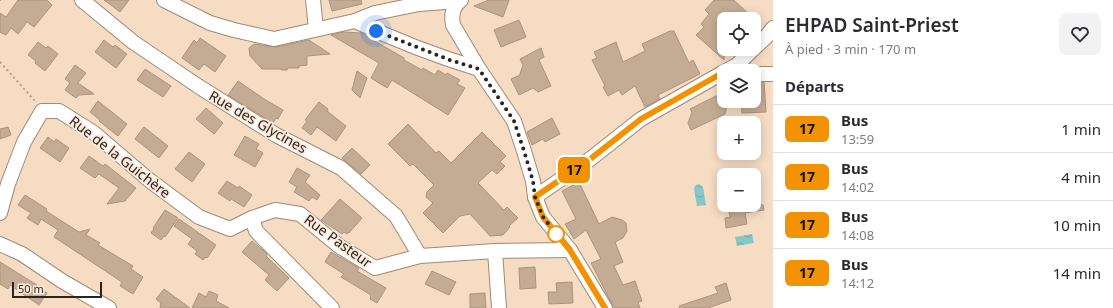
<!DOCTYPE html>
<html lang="fr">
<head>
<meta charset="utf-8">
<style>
  :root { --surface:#fff; --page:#f2f2f3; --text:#2b2b33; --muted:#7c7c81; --line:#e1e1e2 }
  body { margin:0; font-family:"Noto Sans",sans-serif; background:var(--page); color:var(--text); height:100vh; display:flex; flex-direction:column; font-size:15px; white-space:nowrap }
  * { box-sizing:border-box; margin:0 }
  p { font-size:13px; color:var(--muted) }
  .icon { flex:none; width:22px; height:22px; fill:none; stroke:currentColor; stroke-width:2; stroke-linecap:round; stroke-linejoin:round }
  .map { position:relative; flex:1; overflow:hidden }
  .side { display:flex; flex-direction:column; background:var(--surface); width:340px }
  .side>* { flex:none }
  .badge { padding:0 8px; border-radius:6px; font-size:14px; line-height:26px }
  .controls { position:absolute; left:717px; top:12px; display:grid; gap:8px }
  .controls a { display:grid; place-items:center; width:44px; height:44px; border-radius:8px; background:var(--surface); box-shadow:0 2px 10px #0003; font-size:20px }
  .scale { position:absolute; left:12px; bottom:10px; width:90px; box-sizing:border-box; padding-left:4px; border:2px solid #2c231a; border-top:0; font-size:11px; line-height:14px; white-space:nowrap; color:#2c231a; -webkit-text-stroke:3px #fcebdd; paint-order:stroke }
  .you { position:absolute; width:20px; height:20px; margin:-10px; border:3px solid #fff; border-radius:50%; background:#1a73e8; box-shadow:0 0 0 6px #1a73e833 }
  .map>.badge { position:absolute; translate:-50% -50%; box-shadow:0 0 0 2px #fff }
  h2 { padding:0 12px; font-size:15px; line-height:36px }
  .round { display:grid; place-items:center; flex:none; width:42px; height:42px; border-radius:8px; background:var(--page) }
  .head { display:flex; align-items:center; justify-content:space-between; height:68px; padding:0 12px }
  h1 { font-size:19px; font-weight:600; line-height:30px }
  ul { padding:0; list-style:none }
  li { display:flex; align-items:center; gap:12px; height:48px; padding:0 12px; border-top:1px solid var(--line) }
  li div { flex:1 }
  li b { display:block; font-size:15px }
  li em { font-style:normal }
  li .badge { min-width:44px; font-weight:700; text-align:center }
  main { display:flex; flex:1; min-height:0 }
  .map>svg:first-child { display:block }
  .water { fill:url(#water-waves) }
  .building { fill:#c4ab94; stroke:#ac937d }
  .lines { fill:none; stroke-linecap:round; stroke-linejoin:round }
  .street-casing { stroke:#a18973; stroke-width:16 }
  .path { stroke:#b5a08d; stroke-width:2; stroke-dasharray:2 3; stroke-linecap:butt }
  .street { stroke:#fff; stroke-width:14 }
  .line-casing { stroke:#fff; stroke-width:9 }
  .line { stroke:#f39200; stroke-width:6 }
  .walk { stroke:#2c231a; stroke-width:4; stroke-dasharray:0 7.2 }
  .stop-dot { fill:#fff; stroke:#f39200; stroke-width:2 }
  .labels { text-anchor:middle; stroke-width:3.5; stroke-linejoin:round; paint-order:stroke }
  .street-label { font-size:14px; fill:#2c231a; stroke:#fcebdd }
</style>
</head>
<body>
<main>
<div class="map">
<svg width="773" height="308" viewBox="0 0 773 308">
  <defs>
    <pattern id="water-waves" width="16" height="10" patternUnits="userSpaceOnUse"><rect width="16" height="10" fill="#87c7c7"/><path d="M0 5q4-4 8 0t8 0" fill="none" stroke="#75abaa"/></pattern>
  </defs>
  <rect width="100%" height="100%" fill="#f7dcc4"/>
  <g class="water">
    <path d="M699 184 703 187 706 205 697 206 694 189C694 186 696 185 699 184Z"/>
    <polygon points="752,234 754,243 737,246 735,237"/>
  </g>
  <g class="building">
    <polygon points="18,0 47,0 52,5 34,27 27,22 18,34 11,28 6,35 0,32 0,13 6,17"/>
    <polygon points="104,0 129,0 120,12"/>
    <polygon points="329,0 361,0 362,4 332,11"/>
    <polygon points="489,0 509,0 503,17 474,6"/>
    <polygon points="714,0 734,0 754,19 724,19 724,60 696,35 704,27 701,24 709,14 705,10"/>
    <polygon points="519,20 526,37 501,47 494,30"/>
    <polygon points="670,31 674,31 689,63 693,60 700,74 658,95 660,99 645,107 635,86 622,95 619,90 608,96 603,87 605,86 592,60 597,58 594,52 616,42 623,62 645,51 642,44"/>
    <polygon points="343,32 361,33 366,36 404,58 404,60 422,70 423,68 435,75 438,70 446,75 447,73 460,80 457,84 465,88 448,115 392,80 387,88 371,78 379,63 331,35"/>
    <polygon points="200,38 226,56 215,72 204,64 199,70 182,58 194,40 197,43"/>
    <polygon points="104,40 113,47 115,45 127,54 116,68 95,52"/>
    <polygon points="309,40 330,54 307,56 307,65 299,66 299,68 288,68 287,70 282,70 280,69 262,69 250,56 249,48 254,44 276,47"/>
    <polygon points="38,42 46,48 48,46 58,54 45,71 35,63 36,61 28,55"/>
    <polygon points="541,48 544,57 539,60 551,86 538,92 533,88 519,95 511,79 520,75 520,74 523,65 520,59"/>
    <polygon points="75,65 86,73 78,83 94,94 79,95 76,98 65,90 70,83 65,79"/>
    <polygon points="145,69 171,86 163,97 137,80"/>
    <polygon points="357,71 367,78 360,98 352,90"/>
    <polygon points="238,81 264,99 283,110 278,119 276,118 273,123 228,95"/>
    <polygon points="754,82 764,82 766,112 742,113 741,101 754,101"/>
    <polygon points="724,92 724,101 728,101 725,114 691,130 688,123 692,112 690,109"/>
    <polygon points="98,101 127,124 118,136 99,121 100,120 90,112"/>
    <polygon points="319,102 328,109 327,111 346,126 336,141 317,127 311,135 302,128 307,121 305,120"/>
    <polygon points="206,108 223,123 214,134 196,119"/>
    <polygon points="552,118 560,134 545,142 543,139 532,145 527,132"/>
    <polygon points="408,124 436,153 439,151 451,163 482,132 506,156 500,162 505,166 497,174 492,170 478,183 504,210 507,207 518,218 509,226 510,227 503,235 490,236 470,214 460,216 443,233 423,213 433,203 426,197 427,192 434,185 413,164 410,166 388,144"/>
    <polygon points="8,127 11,135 0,139 0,129"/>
    <polygon points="144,127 168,146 159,158 135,139"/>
    <polygon points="245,136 259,144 256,149 263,153 255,167 234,155"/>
    <polygon points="48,137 54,142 56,139 69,148 60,162 40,148"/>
    <polygon points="352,148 370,165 361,174 342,158"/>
    <polygon points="189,152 205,164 192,182 175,169"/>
    <polygon points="89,156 103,166 105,164 136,188 125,201 107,204 119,188 99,174 95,178 80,168"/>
    <polygon points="297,168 310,175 305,182 320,195 317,200 312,197 309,201 294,192 297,187 289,182"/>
    <polygon points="227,181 238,188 239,186 252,195 244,207 231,199 230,201 218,193"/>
    <polygon points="579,182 599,224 612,217 622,220 626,223 627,231 623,238 615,242 623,262 614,266 623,285 635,281 642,301 638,302 640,308 613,308 612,304 591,263 601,259 586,230 574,239 565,224 576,219 562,191"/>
    <polygon points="25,195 47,209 46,211 79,232 90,229 86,235 100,243 98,245 133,266 131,269 143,277 133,294 120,286 122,282 54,237 58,230 41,219 38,225 27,218 31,213 18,205"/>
    <polygon points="340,199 362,218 349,233 348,232 347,234 344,232 342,234 321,220"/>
    <polygon points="728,205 763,205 764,210 745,213 747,224 726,228 725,218 730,217"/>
    <polygon points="165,210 178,218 165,237 164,236 161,240 151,233 154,229 153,228"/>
    <polygon points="179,219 216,245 207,258 206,257 203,260 195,254 197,251 188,244 192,239 174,226"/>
    <polygon points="252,241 264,251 267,254 266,256 289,278 277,291 265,280 269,275 242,252"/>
    <polygon points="331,252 359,268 357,271 386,288 377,303 370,299 371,295 341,277 344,274 325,262"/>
    <polygon points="0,262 37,285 36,286 47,293 39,305 10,285 8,289 0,284"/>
    <polygon points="535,267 536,288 520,289 519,268"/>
    <polygon points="432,271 456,282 449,295 425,284"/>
    <polygon points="572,282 573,303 549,304 548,292 557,292 556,283"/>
    <polygon points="726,283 731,300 708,308 680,308 679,306 718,293 715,287"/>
    <polygon points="164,289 190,308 160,308 161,303 156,299"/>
    <polygon points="209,291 218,295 216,301 229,308 192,308 199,293 206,297"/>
    <polygon points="485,293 486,308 470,308 470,294"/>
  </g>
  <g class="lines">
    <defs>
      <g id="street">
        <polyline points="82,0 133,42 198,86 276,135 341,168 396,216 420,256"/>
        <polyline points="164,0 210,23 234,30 274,39 355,21 375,13 419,4 459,1"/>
        <polyline points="313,0 316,29"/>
        <path d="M461 0C453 6 451 15 453 25L479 69 514 121 524 151 533 181 535 197 543 217 570 250 605 308"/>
        <path d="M355 21C395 40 436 56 479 69"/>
        <polyline points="754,48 766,37 773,28"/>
        <polyline points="726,71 737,65 753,49"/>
        <polyline points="754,74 773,74"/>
        <polyline points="535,197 589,160 641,119 724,72"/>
        <polyline points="0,213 8,184 24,142 42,111 59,111 94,133 149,180 199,217 230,229 252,218"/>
        <polyline points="0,244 22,254 62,281 109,308"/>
        <polyline points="495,251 499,308"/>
        <polyline points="332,308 256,231 252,218 275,210 300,214 339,246 375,268 420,256 495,251 570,250"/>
      </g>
    </defs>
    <use href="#street" class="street-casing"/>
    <g class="path">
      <polyline points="0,0 1,0"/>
      <polyline points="0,62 35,101"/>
    </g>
    <use href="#street" class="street"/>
  </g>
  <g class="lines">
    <defs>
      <polyline id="line" points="605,308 570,250 543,217 535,197 589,160 641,119 724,72"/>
    </defs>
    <use href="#line" class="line-casing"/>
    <use href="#line" class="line"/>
    <polyline class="walk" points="376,31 450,60 479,69 514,121 524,151 533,181 535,197 543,217 558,236 556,234"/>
  </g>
  <circle class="stop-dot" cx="556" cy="234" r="8"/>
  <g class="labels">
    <g class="street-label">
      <text transform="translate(258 122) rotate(30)" y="5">Rue des Glycines</text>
      <text transform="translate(120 157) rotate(38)" y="5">Rue de la Guichère</text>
      <text transform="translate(338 241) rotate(36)" y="5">Rue Pasteur</text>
    </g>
  </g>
</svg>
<div class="controls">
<a><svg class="icon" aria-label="locate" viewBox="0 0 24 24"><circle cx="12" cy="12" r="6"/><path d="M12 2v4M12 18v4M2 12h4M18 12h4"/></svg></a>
<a><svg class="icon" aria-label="layers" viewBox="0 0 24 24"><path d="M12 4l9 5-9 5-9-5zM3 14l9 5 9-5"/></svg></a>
<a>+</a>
<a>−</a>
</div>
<div class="scale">50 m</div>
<div class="you" style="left:376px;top:31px"></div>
<b class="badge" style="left:574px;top:170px;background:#f39200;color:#111">17</b>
</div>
<section class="side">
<div class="head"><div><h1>EHPAD Saint-Priest</h1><p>À pied · 3 min · 170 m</p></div><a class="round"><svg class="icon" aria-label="heart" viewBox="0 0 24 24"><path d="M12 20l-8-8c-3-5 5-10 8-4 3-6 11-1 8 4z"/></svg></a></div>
<h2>Départs</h2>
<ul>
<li><span class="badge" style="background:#f39200;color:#111">17</span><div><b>Bus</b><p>13:59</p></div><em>1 min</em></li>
<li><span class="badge" style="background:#f39200;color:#111">17</span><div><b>Bus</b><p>14:02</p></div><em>4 min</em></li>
<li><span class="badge" style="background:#f39200;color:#111">17</span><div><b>Bus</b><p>14:08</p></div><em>10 min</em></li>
<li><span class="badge" style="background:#f39200;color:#111">17</span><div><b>Bus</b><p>14:12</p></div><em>14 min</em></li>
</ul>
</section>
</main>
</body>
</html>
